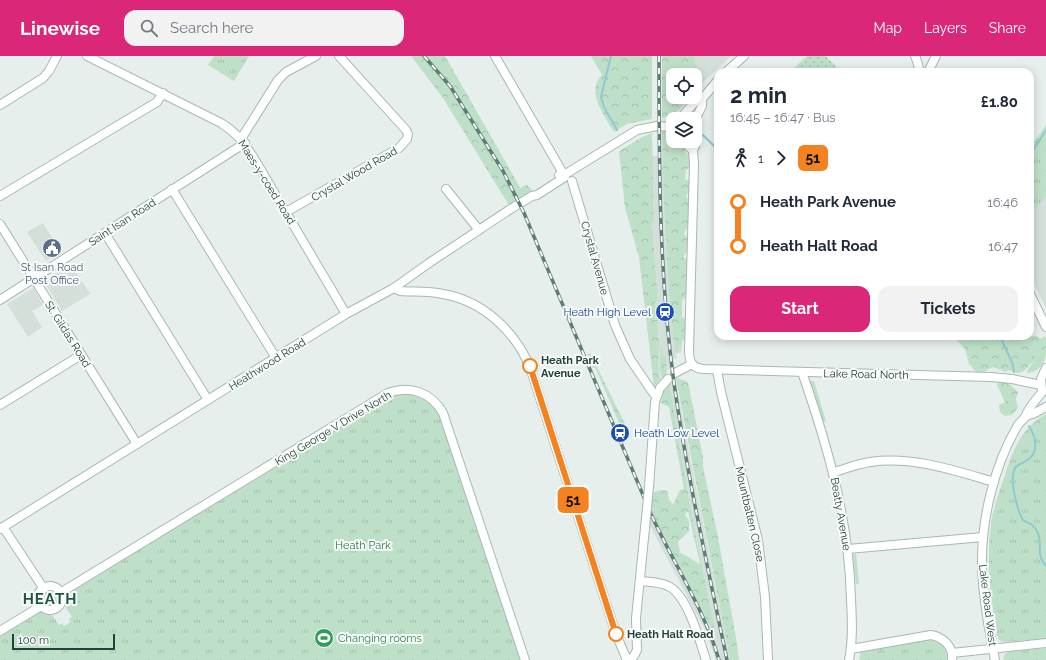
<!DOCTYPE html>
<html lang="en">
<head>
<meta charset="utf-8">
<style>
  :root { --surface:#fff; --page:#f2f2f3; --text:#1f2937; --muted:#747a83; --accent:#db2777 }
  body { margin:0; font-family:Raleway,sans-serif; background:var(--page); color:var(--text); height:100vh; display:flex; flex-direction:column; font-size:15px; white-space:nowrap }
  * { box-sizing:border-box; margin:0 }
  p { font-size:13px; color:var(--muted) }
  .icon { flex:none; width:22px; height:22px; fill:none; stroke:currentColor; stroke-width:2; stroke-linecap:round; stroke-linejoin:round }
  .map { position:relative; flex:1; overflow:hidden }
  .side { position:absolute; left:714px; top:12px; width:320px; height:272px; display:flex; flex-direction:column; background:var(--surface); border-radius:12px; box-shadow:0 2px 10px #0003 }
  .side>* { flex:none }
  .badge { padding:0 8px; border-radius:6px; font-size:14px; line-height:26px }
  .buttons { position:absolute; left:666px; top:12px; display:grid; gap:8px }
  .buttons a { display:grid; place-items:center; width:36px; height:36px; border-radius:8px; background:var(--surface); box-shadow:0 2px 10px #0003; font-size:20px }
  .scale { position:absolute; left:12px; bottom:10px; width:103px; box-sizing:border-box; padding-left:4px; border:2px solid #24423a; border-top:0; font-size:11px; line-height:14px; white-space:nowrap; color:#24423a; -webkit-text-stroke:3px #f7fbf9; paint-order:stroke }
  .map>.badge { position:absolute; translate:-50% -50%; box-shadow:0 0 0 2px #fff }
  .legs { display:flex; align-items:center; gap:6px; height:44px; padding:0 16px; font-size:13px }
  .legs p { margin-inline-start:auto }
  .summary { display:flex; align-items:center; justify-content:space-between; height:68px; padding:0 16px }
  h1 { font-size:22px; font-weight:700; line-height:30px }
  .action { display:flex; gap:8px; margin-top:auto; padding:8px 16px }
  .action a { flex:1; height:46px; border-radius:12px; background:var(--accent); color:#fff; font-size:16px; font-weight:700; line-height:46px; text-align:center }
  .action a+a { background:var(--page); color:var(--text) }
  ul { padding:0 16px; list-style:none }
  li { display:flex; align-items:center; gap:14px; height:44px; font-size:15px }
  li i { display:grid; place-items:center; width:6px; height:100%; margin:0 5px; background:currentColor }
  li i::after { content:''; width:10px; height:10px; margin:-5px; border:3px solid; border-radius:50%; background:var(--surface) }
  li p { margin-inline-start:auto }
  li:first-child i { background:linear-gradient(#0000 50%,currentColor 0) }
  li:last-child i { background:linear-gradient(currentColor 50%,#0000 0) }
  header { display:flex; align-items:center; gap:24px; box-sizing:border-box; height:56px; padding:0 20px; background:var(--accent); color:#fff }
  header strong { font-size:19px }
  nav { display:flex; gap:22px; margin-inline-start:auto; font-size:14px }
  .search { width:280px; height:36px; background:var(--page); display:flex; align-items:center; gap:10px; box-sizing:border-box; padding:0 14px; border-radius:12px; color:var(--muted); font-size:15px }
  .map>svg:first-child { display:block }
  .built { fill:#d4dfda }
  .grass { fill:#bfe0c8 }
  .forest { fill:url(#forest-crowns); fill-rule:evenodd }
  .park { fill:url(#park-tufts) }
  .garden { fill:url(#garden-dots) }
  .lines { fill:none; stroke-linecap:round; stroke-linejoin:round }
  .stream { stroke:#8ec9d4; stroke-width:2 }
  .minor-casing { stroke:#a8b8b2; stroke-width:10 }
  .minor { stroke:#fff; stroke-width:8 }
  .rail-casing { stroke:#5f7d75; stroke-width:3.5 }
  .rail { stroke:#f7fbf9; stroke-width:2; stroke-dasharray:6; stroke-linecap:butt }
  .minor-bridge-casing { stroke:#a8b8b2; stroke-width:10; stroke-linecap:butt }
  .minor-bridge { stroke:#fff; stroke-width:8 }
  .line-1-casing { stroke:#fff; stroke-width:9 }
  .line-1 { stroke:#f58220; stroke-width:6 }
  .stop-1-dot { fill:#fff; stroke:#f58220; stroke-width:2 }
  .labels { text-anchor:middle; stroke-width:4; stroke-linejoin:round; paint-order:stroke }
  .street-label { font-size:11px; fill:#24423a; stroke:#f7fbf9 }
  .service-label { font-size:11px; fill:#4e5e75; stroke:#f7fbf9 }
  .transit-label { font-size:11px; fill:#164399; stroke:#f7fbf9; text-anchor:end }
  .stop-label { font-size:11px; font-weight:bold; fill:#24423a; stroke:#f7fbf9; text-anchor:start }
  .park-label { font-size:11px; fill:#2d7a4b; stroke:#f7fbf9 }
  .leisure-label { font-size:11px; fill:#27864d; stroke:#f7fbf9; text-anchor:start }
  .district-label { font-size:15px; font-weight:bold; letter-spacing:1px; fill:#1f5548; stroke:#f7fbf9 }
</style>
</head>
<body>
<header>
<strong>Linewise</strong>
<div class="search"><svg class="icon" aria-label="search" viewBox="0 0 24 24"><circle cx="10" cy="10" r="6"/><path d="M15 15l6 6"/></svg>Search here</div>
<nav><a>Map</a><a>Layers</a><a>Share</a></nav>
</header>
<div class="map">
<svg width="1046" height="604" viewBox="0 0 1046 604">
  <defs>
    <pattern id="forest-crowns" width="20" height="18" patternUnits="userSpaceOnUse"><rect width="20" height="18" fill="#bfe0c8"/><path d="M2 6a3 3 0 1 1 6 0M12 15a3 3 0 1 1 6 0" fill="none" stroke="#a4c1ad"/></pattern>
    <pattern id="park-tufts" width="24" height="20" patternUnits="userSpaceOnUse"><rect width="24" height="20" fill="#bfe0c8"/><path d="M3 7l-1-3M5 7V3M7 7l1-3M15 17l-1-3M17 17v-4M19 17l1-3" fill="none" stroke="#a4c1ad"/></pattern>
    <pattern id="garden-dots" width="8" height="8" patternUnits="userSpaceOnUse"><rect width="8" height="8" fill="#bfe0c8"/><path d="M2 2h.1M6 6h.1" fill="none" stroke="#a4c1ad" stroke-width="1.8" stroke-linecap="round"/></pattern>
  </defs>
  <rect width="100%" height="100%" fill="#e6efeb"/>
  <g class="built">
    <polygon points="695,0 731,0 698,31"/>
    <polygon points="652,100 662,100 664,165 670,250 673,250 674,261 672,261 675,295 679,295 679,290 682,290 682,293 681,294 681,297 676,297 677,302 673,303 674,310 667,314 666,301 663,301 662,290 660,320 662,323 660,324 658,318 659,282 657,264 655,264 654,259 659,259 656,256 655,246 658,245 652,166 654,166"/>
    <polygon points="1046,141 1046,252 1030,220 1030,158"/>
    <polygon points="43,167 61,195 46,205 27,176"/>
    <polygon points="71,208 90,238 62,255 44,225"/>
    <polygon points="33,232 43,249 32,255 42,271 28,281 7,248"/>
    <polygon points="676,326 698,442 730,604 716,604 704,572 650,470 652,457 711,572 715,574 691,455 672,350 669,328"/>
  </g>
  <g class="grass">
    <path d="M1034 296 1035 298 1046 296C1046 307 1038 317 1026 317H1029L1026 316 1034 305Z"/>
    <polygon points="810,325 814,325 826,365 823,366"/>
    <polygon points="856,498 859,528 856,528 853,499"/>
    <circle cx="50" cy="543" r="9"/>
  </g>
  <g class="forest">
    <polygon points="411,0 445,0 521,133 522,131 527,129 532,134 532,138 510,151 443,42"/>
    <path d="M591 0H652V63L627 68 614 76C605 61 585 35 602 19Z"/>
    <path d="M662 0H695L698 31 695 35V19H673V41H690C682 51 675 60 662 62Z"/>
    <path d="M666 75 672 77 673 85H682L686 98 691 100 689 112 686 114 685 123 690 126 689 137 686 139C691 149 691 168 684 178L690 184 689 193 683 201 688 204V215L687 218C690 223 687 225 687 230 686 233 687 237 687 240L682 244V261L687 264V283L682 285V289L679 290V295L675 296 671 261H674L673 251H670C666 192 662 135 662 76Z"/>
    <polygon points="652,77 654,166 652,167 658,245 655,246 656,256 659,255 659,259 654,260 655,264 657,264 659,284 658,318 660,324 654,331 639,201 625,152 619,95 642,81"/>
    <path d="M953 280H1037L1041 283 1044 280 1046 282V296L1037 298 1034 297V305C1023 313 1025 322 1008 314L1006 316 993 311 981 317 976 316 969 308 965 293Z"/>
    <polygon points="661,290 662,290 663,301 666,301 667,318 662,323 660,314"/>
    <polygon points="590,297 625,368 630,377 627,378 625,373 622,374 595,311 593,312 587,298"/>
    <polygon points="676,322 678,322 688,326 703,401 703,411 718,481 736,582 739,604 730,604"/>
    <path d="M669 326 691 455 715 574 711 572 652 457V441L654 436 661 434 667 435 670 445 673 449 680 434 684 433 669 351 661 347 664 333ZM688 455 700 508H699C695 505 686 499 682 498L680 496 678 486 689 475V465L685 458Z"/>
    <polygon points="999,326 1008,327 1018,336 1016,343 1018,352 1012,359 1005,360 1000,356 999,349 1005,346 997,329"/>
  </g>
  <g class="park">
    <polygon points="214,0 249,0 234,25 208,9"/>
    <polygon points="1046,69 1046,141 1030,158 1030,92"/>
    <polygon points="414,336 437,351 523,604 0,604 0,577 40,553 53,560 59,569 62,567 64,570 70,566 69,563 72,561 66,552 67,548 65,545 66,538 387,340"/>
    <path d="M1046 358V583L1003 586 999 584 997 580C991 541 985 502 992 462 995 447 1000 433 1005 419 1013 393 1022 371 1046 358Z"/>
    <path d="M932 582C942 588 948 592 947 604H859L861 594Z"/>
    <polygon points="1046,592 1046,604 1003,604 1004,599 1008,596"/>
  </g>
  <polygon class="garden" points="807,0 826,0 841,16 790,16"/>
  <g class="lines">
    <g class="stream">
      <polyline points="611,0 601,41 604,51 617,74"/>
      <polyline points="703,79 718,94"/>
      <polyline points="1030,99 1046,74"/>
      <polyline points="1000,280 1013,309 1014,316"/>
      <path d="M1029 370C1036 381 1040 397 1026 405 1018 410 1015 407 1013 420 1011 428 1018 457 1023 464 1025 466 1029 467 1031 468 1035 471 1038 477 1039 481 1042 495 1036 497 1046 510"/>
    </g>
    <defs>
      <g id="minor">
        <path d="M87 0 221 67C240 79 247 91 258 109L346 258"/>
        <polyline points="495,0 564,119"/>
        <path d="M915 0C918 6 918 10 920 16"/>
        <polyline points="726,16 744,0"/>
        <polyline points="928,16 936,0"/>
        <polyline points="0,49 43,22 49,15 57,0"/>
        <polyline points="684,58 694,47 702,43 718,24"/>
        <polyline points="695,64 702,50 702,43"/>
        <path d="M695 81V90L693 94 694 108 689 294C689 304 691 312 703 313L991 321 1012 323 1041 329"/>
        <polyline points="241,83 278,24 286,16 316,0"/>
        <polyline points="686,85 689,91 693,94"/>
        <polyline points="559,119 561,118 564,119 637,74 657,70 673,71"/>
        <polyline points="572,125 615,269 630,303 656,341"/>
        <polyline points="172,133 276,302"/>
        <polyline points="446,133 479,174"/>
        <polyline points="0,140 157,46 163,37"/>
        <polyline points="286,156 399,92 407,83 408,78 406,74 339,0"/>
        <polyline points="0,168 137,388"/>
        <polyline points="105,177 208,344"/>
        <path d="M394 232 400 235C415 236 429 235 443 238 484 245 517 277 531 314L616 578 627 604"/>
        <polyline points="1030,238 1046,271"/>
        <polyline points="0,244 245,87"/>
        <polyline points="717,314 721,336 758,484 765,541 768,604"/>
        <path d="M802 316C828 391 849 464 851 543 852 564 853 584 849 604"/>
        <polyline points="675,317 692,308"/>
        <polyline points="1042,334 1041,323 1046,312"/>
        <polyline points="0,349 81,299"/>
        <polyline points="1026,360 1033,358 1046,351"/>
        <path d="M834 416C845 413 857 408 870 406 913 400 953 414 994 426"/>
        <polyline points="649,431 655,346 660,332 668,323"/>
        <polyline points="3,471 44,533"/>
        <polyline points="0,473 346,258 394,232 429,207 509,154 532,140 537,139 565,121 564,119"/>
        <polyline points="848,493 983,481"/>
        <path d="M640 525C649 526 660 526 668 530 687 538 700 585 706 604"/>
        <circle cx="50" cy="542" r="12"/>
        <path d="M60 537 388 337C410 329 431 336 443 357L525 604"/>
        <polyline points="0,575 41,550"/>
        <path d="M851 593 931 579C943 581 954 591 952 604"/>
        <polyline points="952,597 1046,587"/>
        <polyline points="629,604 634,600 637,594 636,562 645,472"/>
        <path d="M995 604C989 573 983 542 982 510 981 465 994 409 1018 369 1020 366 1023 364 1026 360 1027 357 1026 358 1028 355 1032 348 1038 341 1043 335"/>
      </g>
    </defs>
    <use href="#minor" class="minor-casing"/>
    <use href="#minor" class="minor"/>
    <defs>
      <g id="rail">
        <path d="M424 0 450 30 503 115 524 157 651 458C673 507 704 552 719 604"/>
        <path d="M659 0C659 110 659 218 674 327 687 420 708 512 727 604"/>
      </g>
    </defs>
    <use href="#rail" class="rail-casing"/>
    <use href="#rail" class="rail"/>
    <defs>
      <polyline id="minor-bridge" points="645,472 649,431"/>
    </defs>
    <use href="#minor-bridge" class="minor-bridge-casing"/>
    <use href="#minor-bridge" class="minor-bridge"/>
  </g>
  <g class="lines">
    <defs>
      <polyline id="line-1" points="530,310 616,578"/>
    </defs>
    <use href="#line-1" class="line-1-casing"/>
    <use href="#line-1" class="line-1"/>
  </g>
  <defs>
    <symbol id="civic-disc" viewBox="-11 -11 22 22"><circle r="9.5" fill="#5c6f8a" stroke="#f7fbf9"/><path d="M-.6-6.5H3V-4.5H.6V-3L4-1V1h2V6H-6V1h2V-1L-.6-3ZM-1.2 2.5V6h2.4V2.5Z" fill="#fff"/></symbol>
    <symbol id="station-disc" viewBox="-11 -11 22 22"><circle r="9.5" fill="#1a4fb4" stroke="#f7fbf9"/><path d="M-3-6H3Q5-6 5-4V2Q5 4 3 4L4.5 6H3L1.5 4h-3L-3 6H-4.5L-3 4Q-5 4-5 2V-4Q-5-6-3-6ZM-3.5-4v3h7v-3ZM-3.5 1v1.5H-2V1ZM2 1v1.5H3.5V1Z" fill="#fff"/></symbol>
    <symbol id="stadium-disc" viewBox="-11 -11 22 22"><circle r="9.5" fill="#2e9e5b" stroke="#f7fbf9"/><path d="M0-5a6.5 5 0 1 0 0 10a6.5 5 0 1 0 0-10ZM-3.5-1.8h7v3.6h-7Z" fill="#fff"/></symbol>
  </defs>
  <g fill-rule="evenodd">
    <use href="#civic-disc" x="41" y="181" width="22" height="22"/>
    <use href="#station-disc" x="654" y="245" width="22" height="22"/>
    <use href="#station-disc" x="609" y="366" width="22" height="22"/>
    <use href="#stadium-disc" x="313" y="571" width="22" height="22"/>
  </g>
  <g class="stop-1-dot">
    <circle cx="530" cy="310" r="7"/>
    <circle cx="616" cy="578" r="7"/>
  </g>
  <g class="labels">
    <g class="street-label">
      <text transform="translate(354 118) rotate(-30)" y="4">Crystal Wood Road</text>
      <text transform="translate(267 126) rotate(58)" y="4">Maes-y-coed Road</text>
      <text transform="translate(122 166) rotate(-33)" y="4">Saint Isan Road</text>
      <text transform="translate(595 202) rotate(74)" y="4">Crystal Avenue</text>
      <text transform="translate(68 278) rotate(58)" y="4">St. Gildas Road</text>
      <text transform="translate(267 308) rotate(-32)" y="4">Heathwood Road</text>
      <text transform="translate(866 318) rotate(1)" y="4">Lake Road North</text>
      <text transform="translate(333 372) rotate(-31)" y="4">King George V Drive North</text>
      <text transform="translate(750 458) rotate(77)" y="4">Mountbatten Close</text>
      <text transform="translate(841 458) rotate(80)" y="4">Beatty Avenue</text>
      <text transform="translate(988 549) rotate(83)" y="4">Lake Road West</text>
    </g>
    <g class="service-label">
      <text x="52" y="215">St Isan Road<tspan x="52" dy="13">Post Office</tspan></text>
    </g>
    <g class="transit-label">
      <text x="651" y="260">Heath High Level</text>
      <text x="634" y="381" text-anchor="start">Heath Low Level</text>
    </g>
    <g class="stop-label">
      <text x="541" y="308">Heath Park<tspan x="541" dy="13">Avenue</tspan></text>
      <text x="627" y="582">Heath Halt Road</text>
    </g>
    <g class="park-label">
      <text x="363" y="493">Heath Park</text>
    </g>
    <g class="leisure-label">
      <text x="338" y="586">Changing rooms</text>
    </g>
    <g class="district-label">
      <text x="50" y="548">HEATH</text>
    </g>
  </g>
</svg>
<div class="buttons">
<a><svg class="icon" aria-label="locate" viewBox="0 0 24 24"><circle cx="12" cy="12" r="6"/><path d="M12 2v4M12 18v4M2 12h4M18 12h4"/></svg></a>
<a><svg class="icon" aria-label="layers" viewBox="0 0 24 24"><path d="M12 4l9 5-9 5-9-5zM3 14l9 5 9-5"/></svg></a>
</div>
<div class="scale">100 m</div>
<b class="badge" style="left:573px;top:444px;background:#f58220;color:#111">51</b>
<section class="side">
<div class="summary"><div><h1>2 min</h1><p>16:45 – 16:47 · Bus</p></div><b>£1.80</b></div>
<div class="legs"><svg class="icon" aria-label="walk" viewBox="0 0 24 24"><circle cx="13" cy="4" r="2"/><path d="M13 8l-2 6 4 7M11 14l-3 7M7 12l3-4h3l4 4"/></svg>1<svg class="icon" aria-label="forward" viewBox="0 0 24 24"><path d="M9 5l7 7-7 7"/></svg><b class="badge" style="background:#f58220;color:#111">51</b></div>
<ul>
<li><i style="color:#f58220"></i><b>Heath Park Avenue</b><p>16:46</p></li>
<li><i style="color:#f58220"></i><b>Heath Halt Road</b><p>16:47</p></li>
</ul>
<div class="action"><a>Start</a><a>Tickets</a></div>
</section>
</div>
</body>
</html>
